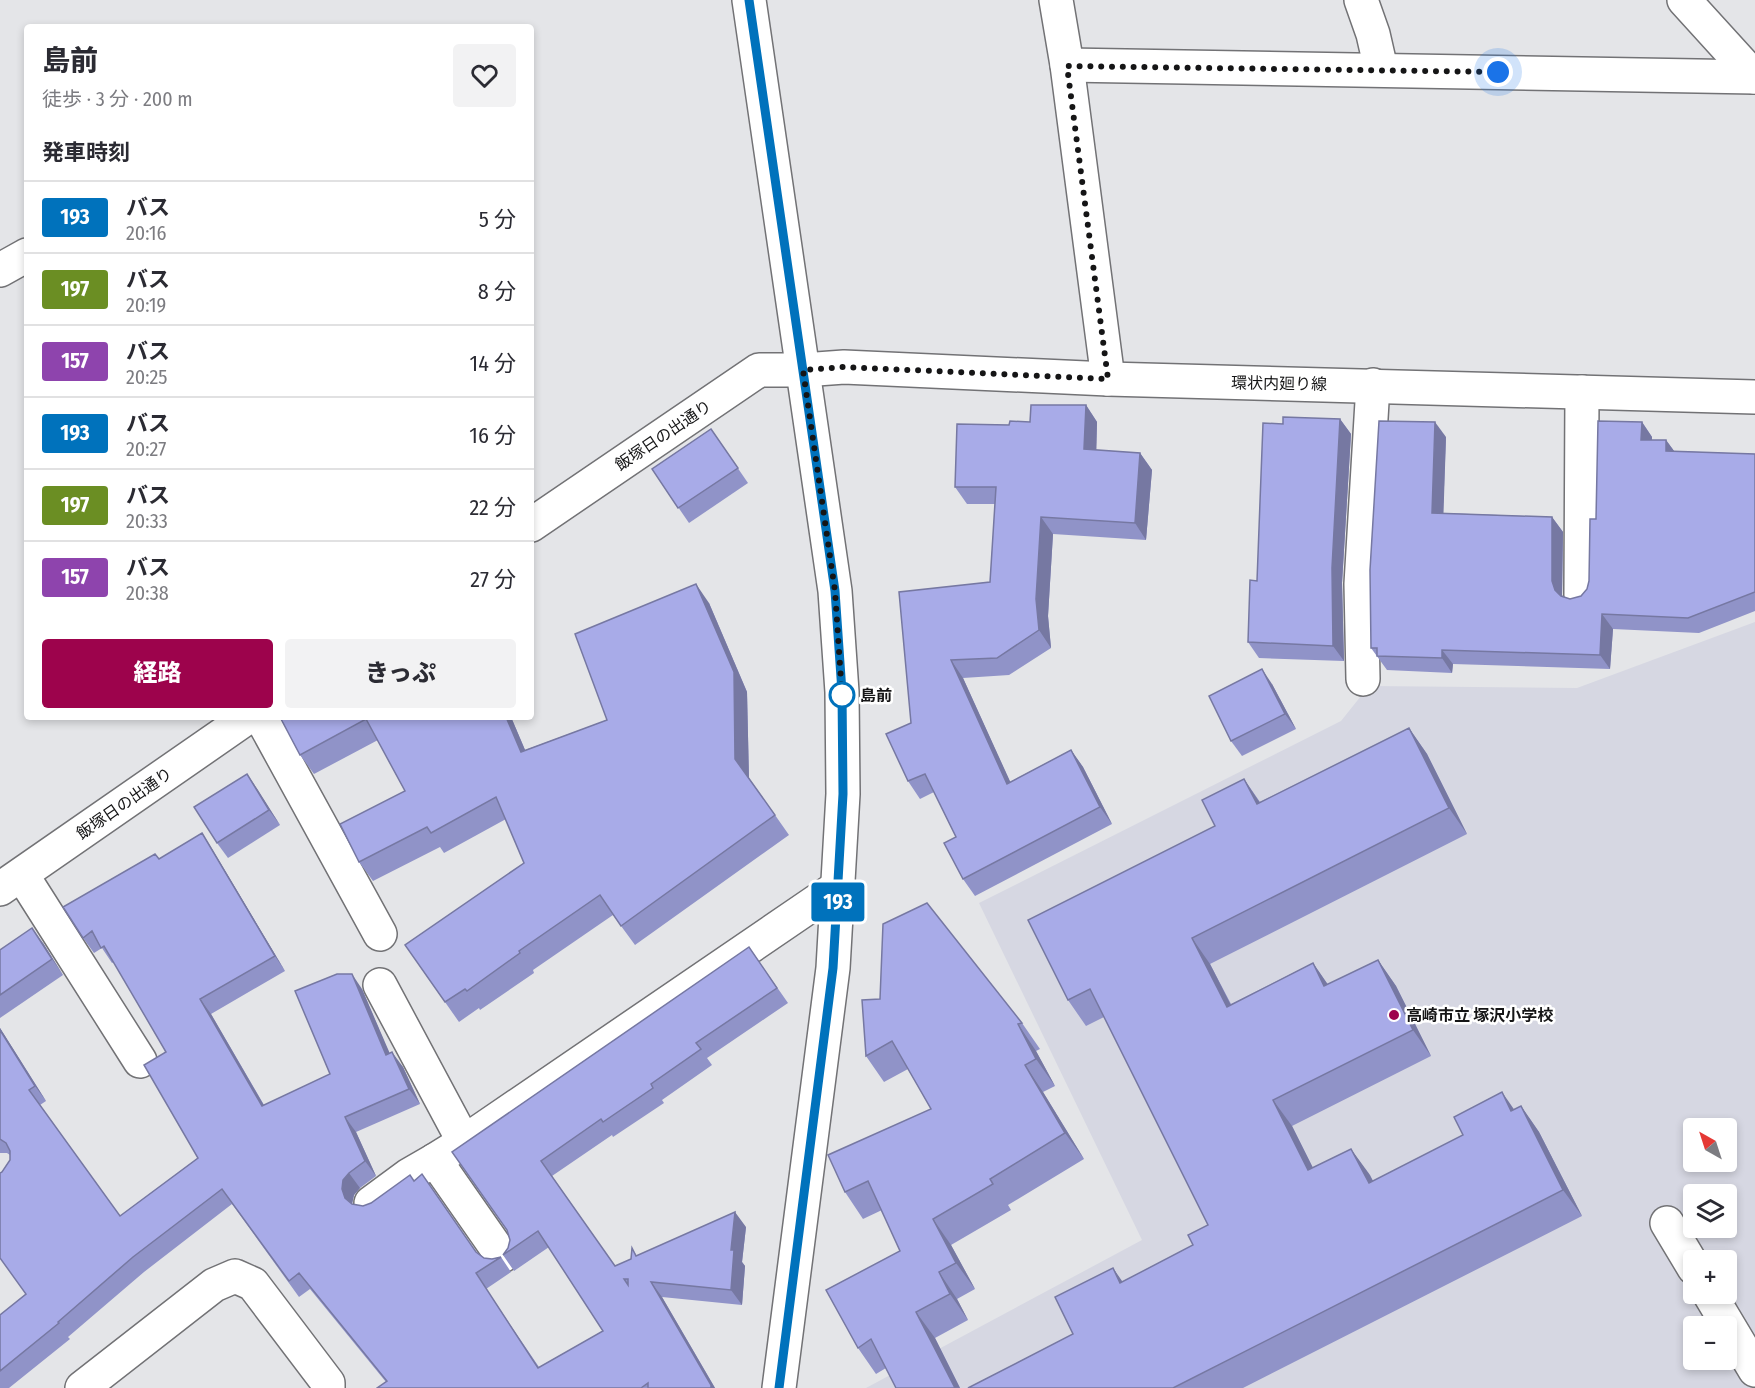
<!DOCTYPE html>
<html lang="ja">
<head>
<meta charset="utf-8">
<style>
  :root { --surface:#fff; --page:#f2f2f3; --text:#2b2b33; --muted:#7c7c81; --line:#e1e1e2; --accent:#9d034c }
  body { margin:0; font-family:"Fira Sans Condensed","Noto Sans JP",sans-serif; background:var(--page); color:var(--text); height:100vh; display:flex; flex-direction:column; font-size:22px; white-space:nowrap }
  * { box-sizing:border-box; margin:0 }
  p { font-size:20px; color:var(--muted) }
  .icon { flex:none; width:33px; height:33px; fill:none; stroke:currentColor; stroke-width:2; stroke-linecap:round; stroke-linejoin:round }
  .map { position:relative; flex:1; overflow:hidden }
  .panel { position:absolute; left:24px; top:24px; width:510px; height:696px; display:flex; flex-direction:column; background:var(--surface); border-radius:6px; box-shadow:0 3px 9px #0003 }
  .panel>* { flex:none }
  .badge { padding:0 12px; border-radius:4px; font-size:21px; line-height:39px }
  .needle { width:39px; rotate:321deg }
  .fabs { position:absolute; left:1683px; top:1118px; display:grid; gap:12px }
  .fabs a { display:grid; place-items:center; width:54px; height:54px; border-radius:6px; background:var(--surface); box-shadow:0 3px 9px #0003; font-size:30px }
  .you { position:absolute; width:30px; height:30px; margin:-15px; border:4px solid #fff; border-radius:50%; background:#1a73e8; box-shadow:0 0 0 9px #1a73e833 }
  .map>.badge { position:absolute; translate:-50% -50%; box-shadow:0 0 0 3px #fff }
  h2 { padding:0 18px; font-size:22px; line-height:54px }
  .round { display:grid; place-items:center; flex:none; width:63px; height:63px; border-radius:6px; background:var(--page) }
  .headline { display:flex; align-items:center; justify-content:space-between; height:102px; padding:0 18px }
  h1 { font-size:28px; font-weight:800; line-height:45px }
  .cta { display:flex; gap:12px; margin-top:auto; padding:12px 18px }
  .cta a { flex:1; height:69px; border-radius:6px; background:var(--accent); color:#fff; font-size:24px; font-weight:800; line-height:69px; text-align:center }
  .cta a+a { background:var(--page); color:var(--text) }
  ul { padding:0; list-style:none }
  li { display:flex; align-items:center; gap:18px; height:72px; padding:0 18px; border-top:2px solid var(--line) }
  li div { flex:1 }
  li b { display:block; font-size:22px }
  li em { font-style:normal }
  li .badge { min-width:66px; font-weight:700; text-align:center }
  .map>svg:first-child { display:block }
  .built { fill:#d6d7e2; fill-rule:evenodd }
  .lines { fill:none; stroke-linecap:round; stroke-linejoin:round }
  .minor-casing { stroke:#727275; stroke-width:36 }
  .major-casing { stroke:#727275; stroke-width:36 }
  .minor { stroke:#fff; stroke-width:33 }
  .major { stroke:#fff; stroke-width:33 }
  .wall { fill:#9093c8 }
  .shaded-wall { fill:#7678a2 }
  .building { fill:#a8abe8; stroke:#7678a2; stroke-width:1.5; fill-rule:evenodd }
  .line-casing { stroke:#fff; stroke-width:14 }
  .line { stroke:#0072bc; stroke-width:9 }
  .walk { stroke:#151516; stroke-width:6; stroke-dasharray:0 10.8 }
  .stop-dot { fill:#fff; stroke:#0072bc; stroke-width:3 }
  .poi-dot { fill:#9d034c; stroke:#fff; stroke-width:2 }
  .labels { text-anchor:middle; stroke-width:5; stroke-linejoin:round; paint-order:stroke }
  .street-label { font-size:16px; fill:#151516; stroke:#fff }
  .stop-label { font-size:16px; font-weight:bold; fill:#151516; stroke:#fff; text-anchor:start }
  .poi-label { font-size:16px; font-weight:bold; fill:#151516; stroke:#fff; text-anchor:start }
</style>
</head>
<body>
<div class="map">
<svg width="1755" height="1388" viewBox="0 0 1755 1388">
  <rect width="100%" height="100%" fill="#e4e5e8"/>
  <path class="built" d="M1755 622V1388H866L1142 1240 979 903 1341 721 1369 686 1577 688ZM1694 1128H1726V1161H1694ZM1694 1194H1726V1227H1694ZM1694 1260H1726V1293H1694ZM1694 1326H1726V1359H1694Z"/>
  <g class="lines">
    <defs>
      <g id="minor">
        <polyline points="1056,0 1067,65 1108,379"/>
        <polyline points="1361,0 1373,34 1381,69"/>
        <polyline points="1684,0 1754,77"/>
        <polyline points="1067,65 1755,77"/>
        <polyline points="0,270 27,255"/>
        <polyline points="531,525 759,370 803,370 844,367 1108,379 1755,397"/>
        <polyline points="1581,595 1582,392"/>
        <polyline points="1363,679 1361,584 1373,385"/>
        <polyline points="261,717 380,934"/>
        <polyline points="22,875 140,1061"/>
        <polyline points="0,889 248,717"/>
        <polyline points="380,985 464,1142"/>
        <polyline points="371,1203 409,1175 435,1160"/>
        <polyline points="1667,1223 1694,1268"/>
        <polyline points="502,1256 435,1160 464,1142 839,886"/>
        <polyline points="1709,1293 1755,1370"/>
        <polyline points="82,1388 214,1285 235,1276 253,1284 328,1383 328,1388"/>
      </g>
      <polyline id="major" points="749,0 835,591 842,692 843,794 833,968 779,1388"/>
    </defs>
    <use href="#minor" class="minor-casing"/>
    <use href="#major" class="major-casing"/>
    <use href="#minor" class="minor"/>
    <use href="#major" class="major"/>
  </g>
  <g class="wall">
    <polygon points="1086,405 1097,422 1096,450 1140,453 1152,470 1146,540 1053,534 1048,616 1051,648 1009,675 963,678 1010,782 1071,750 1083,767 1112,824 975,896 963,879 956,837 934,792 920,799 908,781 911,723 990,582 995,504 967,504 955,487 1009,425 1030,422"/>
    <polygon points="1340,419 1351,434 1342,583 1344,661 1259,658 1248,642 1257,581 1283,424"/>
    <polygon points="1642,422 1652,437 1652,440 1666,440 1674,451 1755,454 1755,611 1699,633 1613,629 1610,669 1453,664 1452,673 1387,670 1371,648 1446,437 1443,513 1552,517 1563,532 1562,595 1563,597 1570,599 1581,596 1587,589 1589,581 1596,519"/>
    <polygon points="711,429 748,483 689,523 652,469"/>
    <polygon points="709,603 747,692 749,778 789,835 635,945 613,915 533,970 534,973 480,1010 479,1008 459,1022 405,945 524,863 506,819 444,853 440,847 373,881 359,862 405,791 378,740 314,774 300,755 280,717 511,717 525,750 607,720"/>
    <polygon points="1272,684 1296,729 1242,756 1231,741"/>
    <polygon points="1409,728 1427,754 1467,834 1210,964 1231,1004 1313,963 1328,985 1378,960 1396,986 1431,1056 1292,1126 1313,1168 1351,1149 1373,1181 1521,1106 1539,1132 1582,1216 1243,1388 968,1388 1073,1334 1113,1268 1122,1282 1193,1245 1208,1225 1104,1017 1086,1026 1068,1000 1215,826 1244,779 1260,802"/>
    <polygon points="247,774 280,825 228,858 217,843"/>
    <polygon points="202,833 212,849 285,971 211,1014 264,1105 330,1074 362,989 389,1053 403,1067 420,1104 356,1132 376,1176 360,1188 354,1195 352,1204 476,1252 484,1258 492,1259 501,1257 511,1272 486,1289 539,1367 603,1331 549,1247 514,1271 503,1255 508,1248 510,1240 507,1230 452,1152 749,947 788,1003 707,1058 712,1065 662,1100 664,1103 613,1137 612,1135 552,1176 615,1266 631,1259 632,1248 637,1256 746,1227 742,1262 745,1266 742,1305 662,1297 715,1388 377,1388 386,1382 310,1289 299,1297 232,1204 144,1272 68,1337 70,1339 9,1388 0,1388 0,1315 26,1294 2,1172 10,1160 10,1155 7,1153 0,1153 0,1028 46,1101 40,1105 120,1216 198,1158 166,1052 114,962 112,963 102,948 94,953 83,938 159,859"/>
    <polygon points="43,943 63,975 0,1018 0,950"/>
    <polygon points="862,1000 1022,1023 1040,1049 1036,1051 1055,1086 1043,1092 1084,1159 1008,1205 1011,1210 951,1245 975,1289 957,1299 968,1320 935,1338 960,1388 896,1388 886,1368 876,1374 858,1348 900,1251 882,1210 863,1219 845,1192 931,1109 908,1069 884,1082 866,1056"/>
  </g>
  <g class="shaded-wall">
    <polygon points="1086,405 1097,422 1096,467 1084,449"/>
    <polygon points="1340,419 1351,434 1342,583 1344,661 1333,646 1332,568"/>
    <polygon points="1435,422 1446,437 1443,528 1432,513"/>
    <polygon points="1642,422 1652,437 1651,455 1641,440"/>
    <polygon points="1666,440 1677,455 1666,451"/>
    <polygon points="1140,453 1152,470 1146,540 1135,523"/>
    <polygon points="1041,517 1053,534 1048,616 1051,648 1039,630 1036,599"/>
    <polygon points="1552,517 1563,532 1562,595 1565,605 1555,590 1552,581"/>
    <polygon points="696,584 709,603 747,692 749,779 735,759"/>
    <polygon points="1602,614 1613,629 1610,669 1600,655"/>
    <polygon points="1442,650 1453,664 1452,673 1442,658"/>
    <polygon points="951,660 963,678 1019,801 1007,784"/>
    <polygon points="1262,669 1272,684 1296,729 1285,714"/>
    <polygon points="506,717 511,717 534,771 521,752"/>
    <polygon points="1409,728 1427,754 1467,834 1449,808"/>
    <polygon points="1071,750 1083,767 1112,824 1100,807"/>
    <polygon points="247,774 258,790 280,825 269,810"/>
    <polygon points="1244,779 1262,806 1257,804"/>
    <polygon points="202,833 212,849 285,971 275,956"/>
    <polygon points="32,928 43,943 63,975 52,959"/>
    <polygon points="1192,938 1210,964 1245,1033 1227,1007"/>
    <polygon points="1378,960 1396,986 1431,1056 1413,1030"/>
    <polygon points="1313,963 1331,989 1324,986"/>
    <polygon points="352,974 362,989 397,1070 386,1055"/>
    <polygon points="200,999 211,1014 273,1121 262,1106"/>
    <polygon points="1018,1024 1036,1051 1055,1086 1036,1059"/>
    <polygon points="0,1028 46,1101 35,1086 0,1030"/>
    <polygon points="392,1052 403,1067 420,1104 409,1089"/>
    <polygon points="1025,1065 1043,1092 1084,1159 1065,1133"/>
    <polygon points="1502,1092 1520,1118 1511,1111"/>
    <polygon points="1273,1100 1292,1126 1327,1196 1308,1170"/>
    <polygon points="1521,1106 1539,1132 1582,1216 1563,1190"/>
    <polygon points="345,1117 356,1132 376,1176 365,1161"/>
    <polygon points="1351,1149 1370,1175 1387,1209 1369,1183"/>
    <polygon points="349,1173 360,1188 354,1195 352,1204 345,1198 342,1189 343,1180"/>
    <polygon points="735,1212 746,1227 742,1262 745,1266 742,1305 731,1290 731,1250"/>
    <polygon points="933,1219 951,1245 975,1289 956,1263"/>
    <polygon points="1113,1268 1131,1294 1120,1283"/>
    <polygon points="939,1272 957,1299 968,1320 950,1294"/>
    <polygon points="651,1282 662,1297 715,1388 711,1388"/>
    <polygon points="916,1312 935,1338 960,1388 955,1388"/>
  </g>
  <g class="building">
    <polygon points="1031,405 1086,405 1084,449 1140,453 1135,523 1041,517 1036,599 1039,630 997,658 951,660 1007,784 1071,750 1100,807 963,879 944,843 956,837 925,774 908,781 886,734 911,723 899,592 990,582 996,487 955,487 957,424 1009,425 1010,421 1030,422"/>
    <polygon points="1283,417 1340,419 1332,568 1333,646 1248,642 1250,580 1257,581 1263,423 1283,424"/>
    <polygon points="1379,421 1435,422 1432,513 1552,517 1552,581 1555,590 1561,596 1570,599 1581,596 1587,589 1589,581 1590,519 1596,519 1598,421 1642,422 1641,440 1666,440 1666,451 1755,454 1755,592 1688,618 1602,614 1600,655 1442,650 1442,658 1377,656 1377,648 1371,648 1370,570"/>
    <polygon points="711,429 738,468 678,508 652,469"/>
    <polygon points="696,584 734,672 735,759 775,815 621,926 600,895 519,951 520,953 467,991 465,989 445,1002 405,945 524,863 496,797 431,833 427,827 359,862 340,824 405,791 366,719 300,755 280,717 506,717 521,752 607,720 575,634"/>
    <polygon points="1262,669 1285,714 1231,741 1209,696"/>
    <polygon points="1409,728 1449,808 1192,938 1227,1007 1313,963 1324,986 1378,960 1413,1030 1273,1100 1308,1170 1351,1149 1369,1183 1463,1135 1454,1117 1502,1092 1511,1111 1521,1106 1563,1190 1173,1388 968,1388 1073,1334 1055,1297 1113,1268 1120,1283 1193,1245 1188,1235 1208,1225 1090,989 1068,1000 1028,920 1215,826 1202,800 1244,779 1257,804"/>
    <polygon points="247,774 269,810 217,843 194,807"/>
    <path d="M202 833 275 956 200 999 262 1106 330 1074 295 991 337 974H352L386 1055 392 1052 409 1089 345 1117 365 1161 349 1173 343 1180 342 1189 345 1198 352 1204 363 1206 371 1203 410 1175 414 1181 422 1174 476 1252 484 1258 492 1259 501 1257 476 1273 538 1368 603 1331 538 1231 503 1255 508 1248 510 1240 507 1230 452 1152 749 947 777 988 696 1043 701 1049 651 1084 653 1088 603 1122 601 1119 541 1161 615 1266 631 1259 632 1248 636 1256 735 1212 731 1250H734L731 1290 651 1282 711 1385V1388H648V1383L641 1388H377L387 1381 299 1273 289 1281 222 1189 133 1257 58 1322 59 1323 0 1371V1315L26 1294 0 1258V1173L2 1172 10 1160V1151L6 1143 0 1139V1030L35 1086 29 1090 120 1216 198 1158 144 1065 166 1052 104 946 101 948 92 931 83 938 63 907 155 854 159 859ZM624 1279H628V1285Z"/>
    <polygon points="927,903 1022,1023 1018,1024 1036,1059 1025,1065 1065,1133 990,1179 993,1184 933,1219 956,1263 939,1272 950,1294 916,1312 955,1388 896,1388 871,1339 858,1348 826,1290 900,1251 868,1181 845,1192 828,1155 931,1109 892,1041 866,1056 862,1000 880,999 883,924"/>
    <polygon points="32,928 52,959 0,995 0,950"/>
  </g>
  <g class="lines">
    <defs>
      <polyline id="line" points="749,0 835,591 842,692 843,794 833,968 779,1388"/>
    </defs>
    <use href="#line" class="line-casing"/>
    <use href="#line" class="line"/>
    <polyline class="walk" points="842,695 835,591 803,370 844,367 1108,379 1067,66 1498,72"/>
  </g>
  <circle class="stop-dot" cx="842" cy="695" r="12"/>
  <circle class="poi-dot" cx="1394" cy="1015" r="6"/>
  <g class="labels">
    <g class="street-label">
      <text transform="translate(1279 383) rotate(1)" y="6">環状内廻り線</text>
      <text transform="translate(663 435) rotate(-34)" y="6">飯塚日の出通り</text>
      <text transform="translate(124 803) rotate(-35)" y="6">飯塚日の出通り</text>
    </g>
    <g class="stop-label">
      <text x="860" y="701">島前</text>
    </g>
    <g class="poi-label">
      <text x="1406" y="1021">高崎市立 塚沢小学校</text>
    </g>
  </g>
</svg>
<div class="fabs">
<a><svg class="needle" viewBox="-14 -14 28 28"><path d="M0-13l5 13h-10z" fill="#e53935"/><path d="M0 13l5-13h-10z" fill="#7c7c81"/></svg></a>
<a><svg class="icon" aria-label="layers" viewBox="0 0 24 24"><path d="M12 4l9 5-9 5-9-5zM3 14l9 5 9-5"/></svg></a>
<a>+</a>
<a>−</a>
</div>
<div class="you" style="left:1498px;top:72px"></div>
<b class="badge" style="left:838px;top:902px;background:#0072bc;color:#fff">193</b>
<section class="panel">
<div class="headline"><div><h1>島前</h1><p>徒歩 · 3 分 · 200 m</p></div><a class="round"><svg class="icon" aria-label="heart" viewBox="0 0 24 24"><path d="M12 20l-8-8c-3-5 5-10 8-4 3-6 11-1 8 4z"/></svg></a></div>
<h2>発車時刻</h2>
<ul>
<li><span class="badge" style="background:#0072bc;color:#fff">193</span><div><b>バス</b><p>20:16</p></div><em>5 分</em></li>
<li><span class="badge" style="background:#6b8e23;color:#fff">197</span><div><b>バス</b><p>20:19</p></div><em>8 分</em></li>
<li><span class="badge" style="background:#8e44ad;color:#fff">157</span><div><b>バス</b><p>20:25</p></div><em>14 分</em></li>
<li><span class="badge" style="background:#0072bc;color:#fff">193</span><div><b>バス</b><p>20:27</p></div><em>16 分</em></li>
<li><span class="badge" style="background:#6b8e23;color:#fff">197</span><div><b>バス</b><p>20:33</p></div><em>22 分</em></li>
<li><span class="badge" style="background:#8e44ad;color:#fff">157</span><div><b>バス</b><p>20:38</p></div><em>27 分</em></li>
</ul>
<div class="cta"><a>経路</a><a>きっぷ</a></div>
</section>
</div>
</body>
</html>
